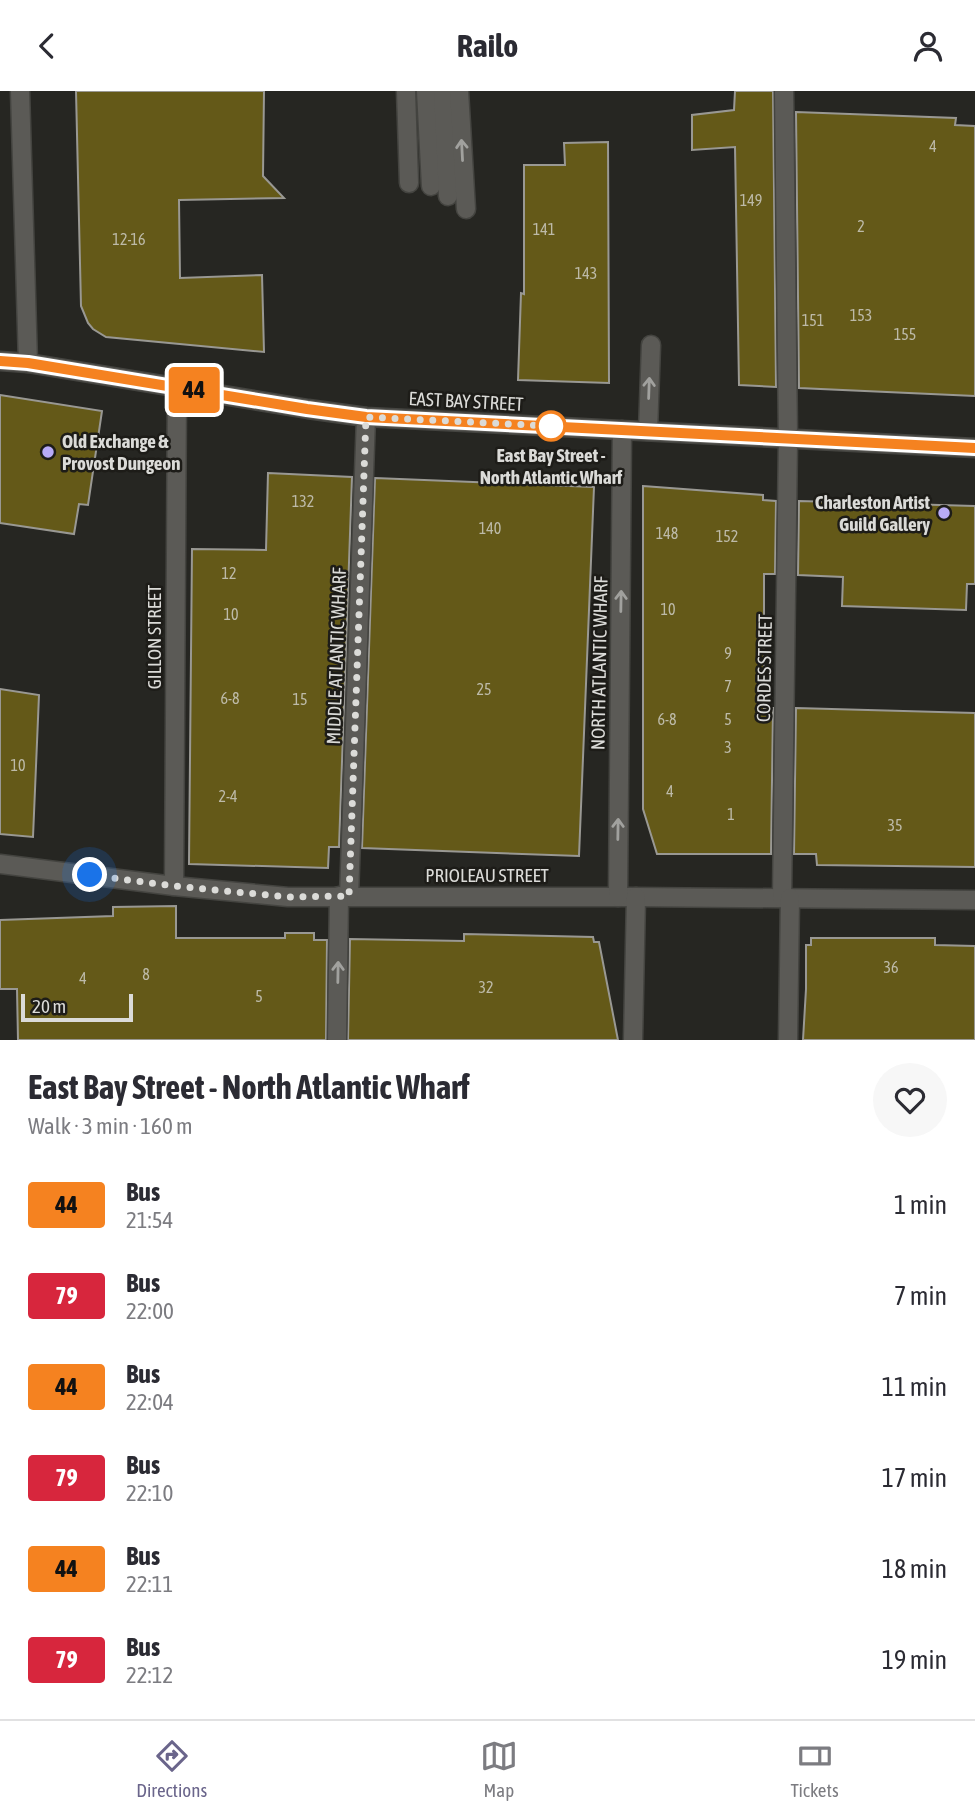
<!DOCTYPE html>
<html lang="en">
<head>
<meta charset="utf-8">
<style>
  :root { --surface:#fff; --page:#f7f7f7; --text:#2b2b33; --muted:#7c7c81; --line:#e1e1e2; --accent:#6a658b }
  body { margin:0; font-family:"Asap Condensed",sans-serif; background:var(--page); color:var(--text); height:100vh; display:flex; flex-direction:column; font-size:26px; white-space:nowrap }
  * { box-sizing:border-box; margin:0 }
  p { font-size:23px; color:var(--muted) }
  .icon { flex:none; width:38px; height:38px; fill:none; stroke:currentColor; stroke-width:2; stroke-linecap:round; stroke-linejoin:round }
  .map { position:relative; height:949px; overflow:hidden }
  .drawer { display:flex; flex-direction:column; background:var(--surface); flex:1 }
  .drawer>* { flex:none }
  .badge { padding:0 14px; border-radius:5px; font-size:24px; line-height:46px }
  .scale { position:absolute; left:21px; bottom:18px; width:112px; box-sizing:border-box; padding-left:7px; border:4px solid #dbdbd8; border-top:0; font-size:19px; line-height:24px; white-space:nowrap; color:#dbdbd8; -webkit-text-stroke:5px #1d1c18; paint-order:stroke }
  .you { position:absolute; width:35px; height:35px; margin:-18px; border:5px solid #fff; border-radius:50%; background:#1a73e8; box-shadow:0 0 0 10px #1a73e833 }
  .map>.badge { position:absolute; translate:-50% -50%; box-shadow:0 0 0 4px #fff }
  .round { display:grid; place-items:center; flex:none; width:74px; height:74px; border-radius:37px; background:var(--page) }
  .summary { display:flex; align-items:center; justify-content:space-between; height:119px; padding:0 28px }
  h1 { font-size:33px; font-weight:700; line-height:52px }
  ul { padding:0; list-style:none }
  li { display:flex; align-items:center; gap:21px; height:91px; padding:0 28px }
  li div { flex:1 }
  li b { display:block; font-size:26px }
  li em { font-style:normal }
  li .badge { min-width:77px; font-weight:700; text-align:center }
  header { display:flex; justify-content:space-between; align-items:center; height:91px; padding:0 28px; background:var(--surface); font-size:32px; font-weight:700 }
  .tabs { display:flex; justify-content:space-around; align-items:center; height:98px; border-top:2px solid var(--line); background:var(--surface); font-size:19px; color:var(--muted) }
  .tabs a { display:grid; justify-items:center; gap:4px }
  .tabs .on { color:var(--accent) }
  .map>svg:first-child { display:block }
  .building { fill:#645918; stroke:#999893; stroke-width:2 }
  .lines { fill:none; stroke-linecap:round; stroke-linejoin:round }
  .minor-casing { stroke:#444440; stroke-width:21 }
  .minor { stroke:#5b5a56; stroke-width:18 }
  .oneway { stroke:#a1a19e }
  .line-casing { stroke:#fff; stroke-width:16 }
  .line { stroke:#f58220; stroke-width:10 }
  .walk { stroke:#dbdbd8; stroke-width:7; stroke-dasharray:0 12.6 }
  .stop-dot { fill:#fff; stroke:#f58220; stroke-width:3.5 }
  .poi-dot { fill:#b8abf7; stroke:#1d1c18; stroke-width:2.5 }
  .labels { text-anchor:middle; stroke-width:5; stroke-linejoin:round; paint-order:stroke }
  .number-label { font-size:16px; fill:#bdbaa8 }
  .street-label { font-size:19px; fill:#dbdbd8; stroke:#1d1c18 }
  .poi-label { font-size:19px; font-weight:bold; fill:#dbdbd8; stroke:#1d1c18; text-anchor:start }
  .stop-label { font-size:19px; font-weight:bold; fill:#dbdbd8; stroke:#1d1c18 }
</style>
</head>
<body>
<header><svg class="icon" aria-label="back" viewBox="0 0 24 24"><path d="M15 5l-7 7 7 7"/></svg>Railo<svg class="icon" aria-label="person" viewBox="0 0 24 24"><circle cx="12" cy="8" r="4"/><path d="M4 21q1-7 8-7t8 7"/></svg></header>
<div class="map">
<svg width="975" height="949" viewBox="0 0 975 949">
  <rect width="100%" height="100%" fill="#262622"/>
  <g class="building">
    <polygon points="76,0 264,0 263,85 284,107 179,109 180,187 262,184 264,261 106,246 93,238 88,232 81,215"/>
    <polygon points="735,0 773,0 776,296 739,294 735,56 692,59 692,24 734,19"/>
    <polygon points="796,21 956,27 955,34 975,35 975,305 799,297"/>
    <polygon points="608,51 609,292 518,289 521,202 524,203 524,74 565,74 564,52"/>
    <polygon points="0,304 102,320 88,414 79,413 74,443 0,432"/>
    <polygon points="268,382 352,386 339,756 329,756 328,777 189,773 192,458 266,459"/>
    <polygon points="375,387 594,396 579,765 362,757"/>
    <polygon points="643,395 763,404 763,409 776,410 775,483 764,483 764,617 773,617 771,763 657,763 643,718"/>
    <polygon points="799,410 975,415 975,493 967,493 966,519 842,515 843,486 798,484"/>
    <polygon points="0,598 39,604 33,746 0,743"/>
    <polygon points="796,617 975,622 975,776 817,774 816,763 794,763"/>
    <polygon points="176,815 176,847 285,847 285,842 314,842 314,849 327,849 326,949 18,949 17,898 0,898 0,829 113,825 113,816"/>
    <polygon points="464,843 593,846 594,851 599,851 618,949 348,949 350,848 464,850"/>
    <polygon points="811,847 935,847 935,854 975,855 975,949 803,949 806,898 806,854 811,854"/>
  </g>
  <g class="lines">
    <defs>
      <g id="minor">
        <polyline points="20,0 28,272"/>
        <polyline points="406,0 409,92"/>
        <polyline points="426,0 431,95"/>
        <polyline points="443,0 448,105"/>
        <polyline points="459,0 466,118"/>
        <polyline points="0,270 28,272 308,318 366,326 975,357"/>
        <polyline points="648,340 651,254"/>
        <polyline points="0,773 174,795 288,806 636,806 975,809"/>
        <polyline points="174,795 177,296"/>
        <polyline points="349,805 366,326"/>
        <polyline points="618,806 622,339"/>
        <polyline points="782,807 788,348 784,0"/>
        <polyline points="337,949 339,805"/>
        <polyline points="633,949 636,806"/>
        <polyline points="788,949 790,807"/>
      </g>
    </defs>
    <use href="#minor" class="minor-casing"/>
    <use href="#minor" class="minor"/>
  </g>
  <defs><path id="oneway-shaft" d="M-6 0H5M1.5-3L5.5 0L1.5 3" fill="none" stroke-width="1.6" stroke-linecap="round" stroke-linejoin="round" transform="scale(1.75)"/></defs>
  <g class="oneway">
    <use href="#oneway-shaft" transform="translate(462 59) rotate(-93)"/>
    <use href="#oneway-shaft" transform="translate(649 297) rotate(-88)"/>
    <use href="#oneway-shaft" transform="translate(621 510) rotate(-89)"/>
    <use href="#oneway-shaft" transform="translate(618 738) rotate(-89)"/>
    <use href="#oneway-shaft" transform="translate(338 881) rotate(-89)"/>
  </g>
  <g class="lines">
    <defs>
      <polyline id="line" points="0,270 28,272 307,318 366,326 975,357"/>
    </defs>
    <use href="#line" class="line-casing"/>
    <use href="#line" class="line"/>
    <polyline class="walk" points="90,784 174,795 288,806 349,805 366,326 551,335"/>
  </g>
  <circle class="stop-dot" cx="551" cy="335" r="14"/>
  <g class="poi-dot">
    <circle cx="48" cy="361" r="7"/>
    <circle cx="944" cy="422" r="7"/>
  </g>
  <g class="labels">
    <g class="number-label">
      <text x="933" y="61">4</text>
      <text x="751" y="115">149</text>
      <text x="861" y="141">2</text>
      <text x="544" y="144">141</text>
      <text x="129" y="154">12-16</text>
      <text x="586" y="188">143</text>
      <text x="861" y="230">153</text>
      <text x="813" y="235">151</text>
      <text x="905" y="249">155</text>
      <text x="303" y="416">132</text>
      <text x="490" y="443">140</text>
      <text x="667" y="448">148</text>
      <text x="727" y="451">152</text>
      <text x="229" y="488">12</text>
      <text x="668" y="524">10</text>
      <text x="231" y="529">10</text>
      <text x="728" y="568">9</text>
      <text x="728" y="601">7</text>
      <text x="484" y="604">25</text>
      <text x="230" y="613">6-8</text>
      <text x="300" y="614">15</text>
      <text x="667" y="634">6-8</text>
      <text x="728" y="634">5</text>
      <text x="728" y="662">3</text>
      <text x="18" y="680">10</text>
      <text x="670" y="706">4</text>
      <text x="228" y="711">2-4</text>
      <text x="731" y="729">1</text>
      <text x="895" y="740">35</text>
      <text x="891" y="882">36</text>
      <text x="146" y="889">8</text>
      <text x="83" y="893">4</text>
      <text x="486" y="902">32</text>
      <text x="259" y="911">5</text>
    </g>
    <g class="street-label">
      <text transform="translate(466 310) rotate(3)" y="7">EAST BAY STREET</text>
      <text transform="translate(154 546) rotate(-90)" y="7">GILLON STREET</text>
      <text transform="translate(336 565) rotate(-88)" y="7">MIDDLE ATLANTIC WHARF</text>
      <text transform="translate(599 572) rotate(-89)" y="7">NORTH ATLANTIC WHARF</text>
      <text transform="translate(764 577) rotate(-89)" y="7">CORDES STREET</text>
      <text x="487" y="791">PRIOLEAU STREET</text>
    </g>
    <g class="poi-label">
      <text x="62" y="357">Old Exchange &amp;<tspan x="62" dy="22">Provost Dungeon</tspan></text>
      <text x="930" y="418" text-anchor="end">Charleston Artist<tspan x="930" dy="22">Guild Gallery</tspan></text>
    </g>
    <g class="stop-label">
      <text x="551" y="371">East Bay Street -<tspan x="551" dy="22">North Atlantic Wharf</tspan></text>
    </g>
  </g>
</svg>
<div class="scale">20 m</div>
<div class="you" style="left:90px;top:784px"></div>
<b class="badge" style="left:194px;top:299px;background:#f58220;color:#111">44</b>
</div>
<section class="drawer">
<div class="summary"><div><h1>East Bay Street - North Atlantic Wharf</h1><p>Walk · 3 min · 160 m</p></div><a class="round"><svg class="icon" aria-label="heart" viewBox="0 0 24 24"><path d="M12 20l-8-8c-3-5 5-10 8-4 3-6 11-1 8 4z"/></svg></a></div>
<ul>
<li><span class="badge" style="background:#f58220;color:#111">44</span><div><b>Bus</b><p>21:54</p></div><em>1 min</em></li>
<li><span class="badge" style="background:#d7263d;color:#fff">79</span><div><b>Bus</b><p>22:00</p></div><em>7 min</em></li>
<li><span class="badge" style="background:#f58220;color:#111">44</span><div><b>Bus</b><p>22:04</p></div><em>11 min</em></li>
<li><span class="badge" style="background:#d7263d;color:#fff">79</span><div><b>Bus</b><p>22:10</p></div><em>17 min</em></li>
<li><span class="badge" style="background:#f58220;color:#111">44</span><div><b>Bus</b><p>22:11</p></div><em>18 min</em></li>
<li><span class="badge" style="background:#d7263d;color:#fff">79</span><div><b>Bus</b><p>22:12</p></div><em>19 min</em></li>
</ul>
</section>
<nav class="tabs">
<a class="on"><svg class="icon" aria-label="directions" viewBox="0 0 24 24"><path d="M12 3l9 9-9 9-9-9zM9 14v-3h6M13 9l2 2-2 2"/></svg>Directions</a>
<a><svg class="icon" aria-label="map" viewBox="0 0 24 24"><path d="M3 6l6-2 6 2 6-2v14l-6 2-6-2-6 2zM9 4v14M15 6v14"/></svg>Map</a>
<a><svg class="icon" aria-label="tickets" viewBox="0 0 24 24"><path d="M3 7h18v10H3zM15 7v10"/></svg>Tickets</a>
</nav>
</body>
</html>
